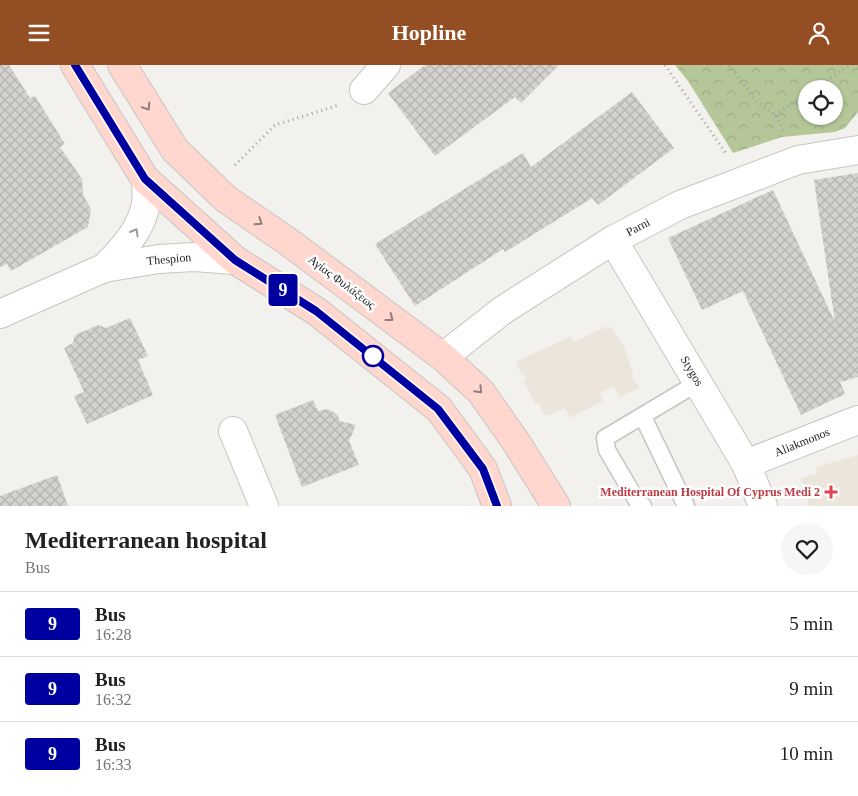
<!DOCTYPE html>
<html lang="en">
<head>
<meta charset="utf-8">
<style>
  :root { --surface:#fff; --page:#f6f6f6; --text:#222; --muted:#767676; --line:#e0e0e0; --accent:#934e23 }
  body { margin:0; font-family:Georgia,serif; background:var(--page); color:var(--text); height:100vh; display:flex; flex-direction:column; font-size:19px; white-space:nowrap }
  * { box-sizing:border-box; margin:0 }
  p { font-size:16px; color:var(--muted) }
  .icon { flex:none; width:28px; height:28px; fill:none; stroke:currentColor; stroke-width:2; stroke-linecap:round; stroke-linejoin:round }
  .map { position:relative; height:441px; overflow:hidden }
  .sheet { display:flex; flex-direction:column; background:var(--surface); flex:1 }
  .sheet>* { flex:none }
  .badge { padding:0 10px; border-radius:4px; font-size:18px; line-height:32px }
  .buttons { position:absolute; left:798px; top:15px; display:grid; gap:10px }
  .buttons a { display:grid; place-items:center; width:45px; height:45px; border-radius:50%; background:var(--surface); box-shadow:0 1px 4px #0004; font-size:25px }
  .map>.badge { position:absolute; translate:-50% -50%; box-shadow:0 0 0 2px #fff }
  .round { display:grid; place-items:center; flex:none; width:52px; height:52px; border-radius:26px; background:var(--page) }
  .overview { display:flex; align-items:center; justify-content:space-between; height:85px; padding:0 25px }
  h1 { font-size:24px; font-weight:600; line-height:38px }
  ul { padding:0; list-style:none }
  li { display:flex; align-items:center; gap:15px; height:65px; padding:0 25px; border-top:1px solid var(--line) }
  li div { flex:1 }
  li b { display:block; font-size:19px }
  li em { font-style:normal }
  li .badge { min-width:55px; font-weight:700; text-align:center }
  header { display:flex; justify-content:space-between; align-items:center; height:65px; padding:0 25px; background:var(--accent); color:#fff; font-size:22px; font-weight:600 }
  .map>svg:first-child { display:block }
  .built { fill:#ece5db }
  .park { fill:url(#park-crowns); fill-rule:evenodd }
  .building { fill:url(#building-cross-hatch) }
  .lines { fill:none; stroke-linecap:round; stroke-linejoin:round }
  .service-casing { stroke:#c7c5c2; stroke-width:19 }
  .minor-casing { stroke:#c7c5c2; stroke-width:30 }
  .secondary-casing { stroke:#c7c5c2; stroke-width:30 }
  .path { stroke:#a3a19f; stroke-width:3; stroke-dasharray:1 4; stroke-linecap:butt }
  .service { stroke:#fff; stroke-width:16 }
  .minor { stroke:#fff; stroke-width:28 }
  .secondary { stroke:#ffd7cf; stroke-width:28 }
  .oneway { stroke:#927e79 }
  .oneway2 { stroke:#9d9c9c }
  .line-casing { stroke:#fff; stroke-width:11 }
  .line { stroke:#0000a0; stroke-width:8 }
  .stop-dot { fill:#fff; stroke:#0000a0; stroke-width:2.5 }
  .health-dot { fill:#e0444e; stroke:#fff; stroke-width:2 }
  .labels { text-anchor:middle; stroke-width:5; stroke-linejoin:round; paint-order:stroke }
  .street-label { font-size:12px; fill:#252423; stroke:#fff }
  .health-label { font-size:12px; font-weight:bold; fill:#be3a42; stroke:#fff; text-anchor:end }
</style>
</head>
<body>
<header><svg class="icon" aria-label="menu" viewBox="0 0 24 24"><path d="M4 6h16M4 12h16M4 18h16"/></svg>Hopline<svg class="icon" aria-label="person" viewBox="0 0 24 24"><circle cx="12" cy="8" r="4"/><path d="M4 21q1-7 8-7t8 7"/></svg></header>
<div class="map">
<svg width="858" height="441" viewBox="0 0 858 441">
  <defs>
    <pattern id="park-crowns" width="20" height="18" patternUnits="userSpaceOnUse" patternTransform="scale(1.25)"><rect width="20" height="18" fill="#b5c799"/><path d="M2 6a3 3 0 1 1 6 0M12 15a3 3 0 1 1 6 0" fill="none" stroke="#9cab84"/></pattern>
    <pattern id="building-cross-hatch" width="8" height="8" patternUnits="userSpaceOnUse" patternTransform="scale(1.25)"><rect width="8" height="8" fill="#d4d2cf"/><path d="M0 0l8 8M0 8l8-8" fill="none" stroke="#b6b4b1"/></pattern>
  </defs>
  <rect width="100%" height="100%" fill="#f3f1ee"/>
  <g class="built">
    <polygon points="606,261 607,264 611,262 624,282 633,309 631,311 639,323 619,332 614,321 600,328 603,336 570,353 565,343 548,351 547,349 544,350 539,339 535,339 523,315 527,313 524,309 522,310 516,297 571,271 574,277"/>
    <polygon points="858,390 858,441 809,441 801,413 817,409 816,402"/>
  </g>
  <path class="park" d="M675 0H858V47L845 63 835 67 782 72 733 88 688 16ZM806 24H834V51H806Z"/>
  <g class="building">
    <polygon points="0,0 9,0 30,33 35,31 65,79 60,82 82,114 83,130 91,144 88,162 11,206 7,199 0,202"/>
    <polygon points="425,0 559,0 521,38 515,32 435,91 388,28"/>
    <polygon points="632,27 674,83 598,140 592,133 505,187 503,184 415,241 375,179 523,88 531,102"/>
    <polygon points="858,108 858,312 840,317 845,329 801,350 743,226 702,245 668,173 773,125 835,257 814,115"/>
    <polygon points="130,253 148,291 138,295 153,330 87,359 74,331 84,327 64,283 73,278 75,270 98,260 106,263"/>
    <polygon points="313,335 318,346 328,344 337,349 340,356 356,360 349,376 359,400 302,422 275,350"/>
    <polygon points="57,410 68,441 0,441 0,431"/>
  </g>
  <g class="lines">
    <defs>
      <g id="service">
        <polyline points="643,352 686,441"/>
        <polyline points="643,441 637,436 607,385 605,373 699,317"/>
      </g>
      <g id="minor">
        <polyline points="364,25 386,0"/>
        <polyline points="613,175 746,399 763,441"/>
        <path d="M104 203C128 180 154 150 145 114"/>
        <polyline points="0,249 104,203 159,194 194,192 235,195"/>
        <polyline points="443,292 503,245 613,175 680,140 798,95 858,85"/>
        <polyline points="233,366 264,441"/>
        <polyline points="746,399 858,355"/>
      </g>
      <g id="secondary">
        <polyline points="75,0 145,114 235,195 316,246 439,344 483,404 497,441"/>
        <polyline points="122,0 175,85 226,134 290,178 443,292 481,327 516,377 556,441"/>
      </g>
    </defs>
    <use href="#service" class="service-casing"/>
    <use href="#minor" class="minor-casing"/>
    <use href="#secondary" class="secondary-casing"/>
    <g class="path">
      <polyline points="665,0 727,90"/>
      <polyline points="729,0 756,36 775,50 785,68"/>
      <polyline points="814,24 850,0"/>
      <polyline points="775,50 806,29"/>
      <polyline points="235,100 275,60 339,40"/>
    </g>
    <use href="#service" class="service"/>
    <use href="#minor" class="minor"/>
    <use href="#secondary" class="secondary"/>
  </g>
  <defs><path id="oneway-chevron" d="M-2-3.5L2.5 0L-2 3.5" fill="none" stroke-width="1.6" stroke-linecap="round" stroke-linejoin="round" transform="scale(1.25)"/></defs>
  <g class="oneway">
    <use href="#oneway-chevron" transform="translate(147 42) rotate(57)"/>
    <use href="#oneway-chevron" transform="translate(259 157) rotate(34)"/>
    <use href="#oneway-chevron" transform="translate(390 253) rotate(37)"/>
    <use href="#oneway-chevron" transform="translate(479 325) rotate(46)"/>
  </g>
  <use class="oneway2" href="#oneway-chevron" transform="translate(135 167) rotate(-60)"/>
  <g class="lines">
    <defs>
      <polyline id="line" points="75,0 145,114 235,195 316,246 438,344 483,404 497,441"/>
    </defs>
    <use href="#line" class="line-casing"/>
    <use href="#line" class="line"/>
  </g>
  <circle class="stop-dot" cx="373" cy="291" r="10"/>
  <path class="health-dot" d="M828.5 419.5h5v5h5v5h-5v5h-5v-5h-5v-5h5z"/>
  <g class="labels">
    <g class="street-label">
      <text transform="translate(638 162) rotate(-28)" y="4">Parni</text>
      <text transform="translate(169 194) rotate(-5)" y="4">Thespion</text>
      <text transform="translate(342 217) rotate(37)" y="4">Αγίας Φυλάξεως</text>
      <text transform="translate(692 306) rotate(59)" y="4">Stygos</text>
      <text transform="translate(802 377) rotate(-22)" y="4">Aliakmonos</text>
    </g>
    <g class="health-label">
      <text x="820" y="431">Mediterranean Hospital Of Cyprus Medi 2</text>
    </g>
  </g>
</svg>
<div class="buttons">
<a><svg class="icon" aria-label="locate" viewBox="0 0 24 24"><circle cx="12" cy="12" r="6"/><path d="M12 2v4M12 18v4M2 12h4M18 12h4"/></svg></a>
</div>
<b class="badge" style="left:283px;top:225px;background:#0000a0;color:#fff">9</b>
</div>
<section class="sheet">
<div class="overview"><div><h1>Mediterranean hospital</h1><p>Bus</p></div><a class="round"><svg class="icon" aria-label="heart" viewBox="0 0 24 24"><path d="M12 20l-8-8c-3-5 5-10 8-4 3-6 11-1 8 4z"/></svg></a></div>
<ul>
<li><span class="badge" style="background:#0000a0;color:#fff">9</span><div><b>Bus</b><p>16:28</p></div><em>5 min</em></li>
<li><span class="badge" style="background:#0000a0;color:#fff">9</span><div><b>Bus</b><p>16:32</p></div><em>9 min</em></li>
<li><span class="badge" style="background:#0000a0;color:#fff">9</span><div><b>Bus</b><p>16:33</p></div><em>10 min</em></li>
</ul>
</section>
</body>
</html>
